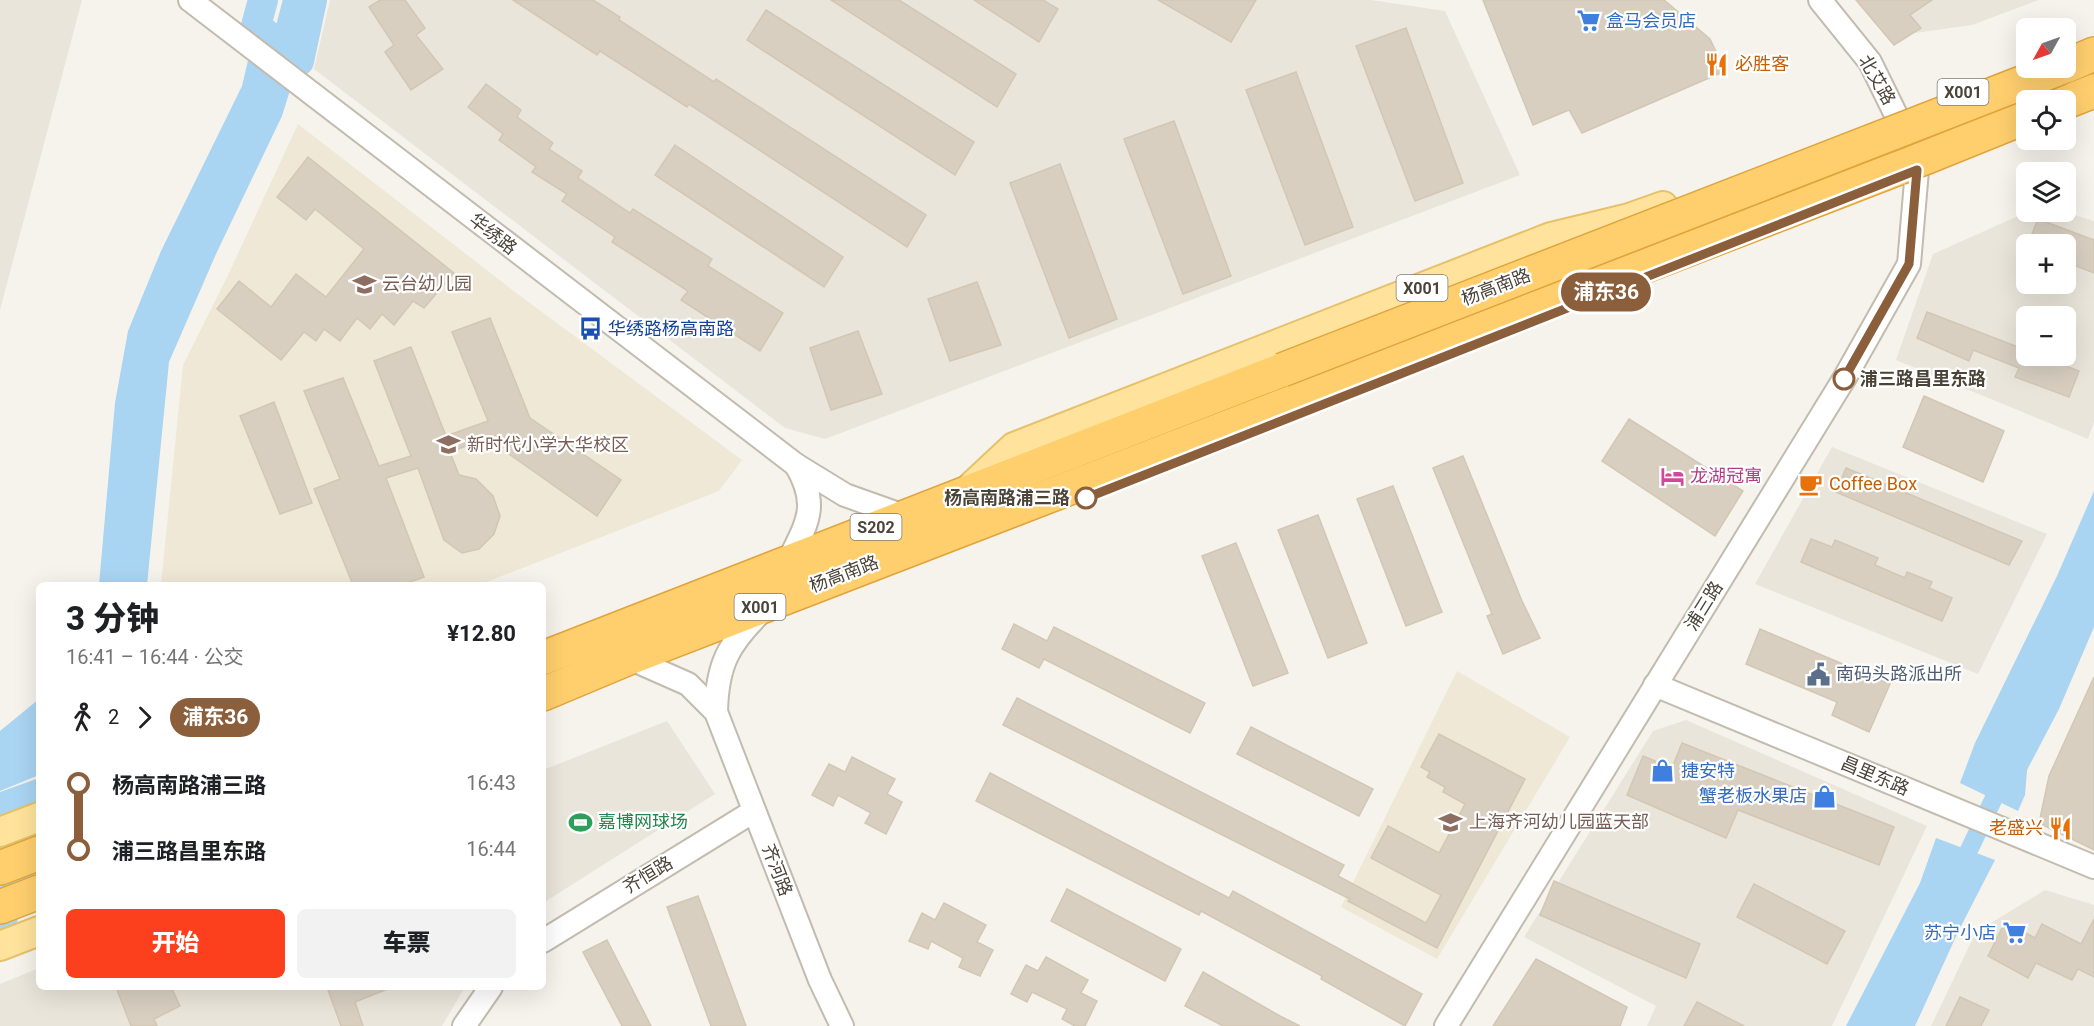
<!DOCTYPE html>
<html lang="zh">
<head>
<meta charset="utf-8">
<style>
  :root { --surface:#fff; --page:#f2f2f2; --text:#202124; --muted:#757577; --accent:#fc3f1d }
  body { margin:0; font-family:Roboto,"Noto Sans SC",sans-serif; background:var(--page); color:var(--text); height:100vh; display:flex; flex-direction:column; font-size:22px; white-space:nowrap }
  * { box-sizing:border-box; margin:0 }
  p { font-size:20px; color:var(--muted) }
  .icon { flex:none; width:33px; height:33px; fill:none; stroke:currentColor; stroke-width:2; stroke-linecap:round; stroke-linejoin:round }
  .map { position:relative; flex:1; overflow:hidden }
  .drawer { position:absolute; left:36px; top:582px; width:510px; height:408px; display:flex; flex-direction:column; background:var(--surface); border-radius:9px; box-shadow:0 6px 24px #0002 }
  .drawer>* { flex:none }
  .badge { padding:0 12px; border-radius:20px; font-size:21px; line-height:39px }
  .needle { width:39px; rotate:230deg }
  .controls { position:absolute; left:2016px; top:18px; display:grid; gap:12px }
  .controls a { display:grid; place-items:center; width:60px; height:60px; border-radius:9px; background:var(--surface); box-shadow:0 6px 24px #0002; font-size:30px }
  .map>.badge { position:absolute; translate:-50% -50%; box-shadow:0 0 0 3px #fff }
  .legs { display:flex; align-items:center; gap:9px; height:66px; padding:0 30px; font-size:20px }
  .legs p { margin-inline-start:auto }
  .head { display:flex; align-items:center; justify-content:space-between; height:102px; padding:0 30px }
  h1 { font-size:33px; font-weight:800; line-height:45px }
  .button { display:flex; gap:12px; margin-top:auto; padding:12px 30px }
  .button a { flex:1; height:69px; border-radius:9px; background:var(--accent); color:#fff; font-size:24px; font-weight:800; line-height:69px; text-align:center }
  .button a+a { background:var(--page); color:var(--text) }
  ul { padding:0 30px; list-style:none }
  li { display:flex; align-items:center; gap:21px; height:66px; font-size:22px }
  li i { display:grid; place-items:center; width:9px; height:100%; margin:0 8px; background:currentColor }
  li i::after { content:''; width:15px; height:15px; margin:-8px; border:4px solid; border-radius:50%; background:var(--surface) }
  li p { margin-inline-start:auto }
  li:first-child i { background:linear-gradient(#0000 50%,currentColor 0) }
  li:last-child i { background:linear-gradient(currentColor 50%,#0000 0) }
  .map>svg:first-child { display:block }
  .residential { fill:#eae5da; fill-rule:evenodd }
  .education { fill:#efe8d6 }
  .water { fill:#a9d4f2 }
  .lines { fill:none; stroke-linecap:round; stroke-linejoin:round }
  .canal { stroke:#a9d4f2; stroke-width:18 }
  .river { stroke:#a9d4f2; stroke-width:30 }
  .building { fill:#d8cfc1; stroke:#d3c7b4; stroke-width:1.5 }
  .minor-casing { stroke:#c2bbae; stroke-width:26 }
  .major-casing { stroke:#e6c16a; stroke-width:32 }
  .highway-casing { stroke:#e0a43c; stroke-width:36 }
  .minor { stroke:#fff; stroke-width:22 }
  .major { stroke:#ffe39c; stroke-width:28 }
  .highway { stroke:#ffcf6e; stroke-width:33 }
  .highway-bridge-casing { stroke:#e0a43c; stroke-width:36; stroke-linecap:butt }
  .highway-bridge { stroke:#ffcf6e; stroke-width:33 }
  .line-1-casing { stroke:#fff; stroke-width:14 }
  .line-1 { stroke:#8b5e3c; stroke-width:9 }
  .stop-1-dot { fill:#fff; stroke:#8b5e3c; stroke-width:3 }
  .labels { text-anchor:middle; stroke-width:4.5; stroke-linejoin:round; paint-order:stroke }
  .shield { fill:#fff; stroke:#817c74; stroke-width:1.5 }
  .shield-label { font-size:16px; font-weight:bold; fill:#4b4439 }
  .shop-label { font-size:18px; fill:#366cbe; stroke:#fff; text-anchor:start }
  .food-label { font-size:18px; fill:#c56008; stroke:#fff; text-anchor:start }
  .street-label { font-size:18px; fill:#4b4439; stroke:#fff }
  .education-label { font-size:18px; fill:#785e54; stroke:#fff; text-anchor:start }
  .transit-label { font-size:18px; fill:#164399; stroke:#fff; text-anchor:start }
  .stop-label { font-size:18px; font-weight:bold; fill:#4b4439; stroke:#fff; text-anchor:start }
  .hotel-label { font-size:18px; fill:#b23c85; stroke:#fff; text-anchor:start }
  .service-label { font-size:18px; fill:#4e5e75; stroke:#fff; text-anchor:start }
  .leisure-label { font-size:18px; fill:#27864d; stroke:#fff; text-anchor:start }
</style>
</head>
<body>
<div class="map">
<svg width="2094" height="1026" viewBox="0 0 2094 1026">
  <rect width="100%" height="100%" fill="#f6f3ec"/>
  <g class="residential">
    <polygon points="0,0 82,0 0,310"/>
    <polygon points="330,0 1371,0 1445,11 1520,175 825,439 785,428 314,69"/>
    <polygon points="1874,0 2039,0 1972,25 1901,35"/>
    <path d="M2027 212H2065L2094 221V422L2088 439 1896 360 1933 254ZM2026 244H2066V284H2026ZM2026 316H2066V356H2026Z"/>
    <polygon points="1832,447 2047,534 1978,674 1755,584"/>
    <polygon points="1686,720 1927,826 1832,1026 1647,1026 1656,1006 1524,937 1653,731"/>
    <polygon points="667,721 715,794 543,903 543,770"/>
    <polygon points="2045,890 2094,905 2094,1026 1931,1026 1976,932"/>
    <polygon points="39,968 39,987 465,987 442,1026 0,1026 0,984"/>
  </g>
  <g class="education">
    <polygon points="298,124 519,295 742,460 719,491 479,585 161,585 183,365 229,273"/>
    <polygon points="1457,671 1570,737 1437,959 1341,907"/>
  </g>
  <g class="water">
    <polygon points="256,26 299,61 282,116 216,254 169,362 147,585 99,585 115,403 128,331 161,251 242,86"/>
    <polygon points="2094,491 2094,627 2059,709 2027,770 2025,795 2018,811 1960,783 1975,743 2057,576"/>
    <polygon points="39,699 39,775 0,791 0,731"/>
    <polygon points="39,778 39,869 0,963 0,792"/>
    <polygon points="1936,838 1995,860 1959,930 1915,1026 1846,1026 1920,883"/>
  </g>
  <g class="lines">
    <g class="canal">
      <polyline points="274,69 292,0"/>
      <polyline points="1959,871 2004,777"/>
    </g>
    <polyline class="river" points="263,0 256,26 299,61 312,0"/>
  </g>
  <g class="building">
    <polygon points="380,0 405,0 425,28 416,35 443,69 411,90 385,52 394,45 369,7"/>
    <polygon points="513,0 593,0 620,17 619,20 714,82 716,79 926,215 907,247 689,104 687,107 600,51 597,55"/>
    <polygon points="831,0 899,0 1016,74 997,107"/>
    <polygon points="974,0 1043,0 1058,9 1039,42"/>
    <polygon points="1158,0 1256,0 1231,42"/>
    <polygon points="1483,0 1664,0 1710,39 1725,71 1582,133 1569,110 1533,125"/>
    <polygon points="1856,0 1932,0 1910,15 1921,28 1894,45"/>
    <polygon points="766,10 974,142 955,175 747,40"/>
    <polygon points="1406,28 1463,183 1415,201 1356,46"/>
    <polygon points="1296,72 1353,227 1305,245 1246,90"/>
    <polygon points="486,84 521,110 517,117 553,143 549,149 582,171 578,178 630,213 633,209 712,259 708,266 783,313 760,351 681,300 688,291 612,242 615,237 562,201 567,194 532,172 536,167 499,140 503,134 468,107"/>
    <polygon points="1174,121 1231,276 1183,294 1124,139"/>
    <polygon points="675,145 843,257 824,287 655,175"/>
    <polygon points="308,157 454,273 424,308 413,301 394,325 382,314 370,329 357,318 340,341 324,329 316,341 304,332 281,360 217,309 239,281 271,307 296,274 326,297 364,249 315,209 306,220 277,197"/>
    <polygon points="1060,164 1117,319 1069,338 1010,183"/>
    <polygon points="2038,219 2094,240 2094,273 2066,262 2066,244 2028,244"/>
    <polygon points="977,282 1001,345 950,361 928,299"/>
    <polygon points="1927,312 2026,350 2026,356 2039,356 2079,371 2069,397 2015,377 2019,368 1973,350 1969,361 1917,338"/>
    <polygon points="490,318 530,418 621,480 597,516 509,454 496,435 450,452 459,475 476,479 493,496 500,516 494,534 479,549 462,553 444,540 418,468 386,478 424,577 402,585 353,585 314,489 340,479 304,391 343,378 379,466 411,456 374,361 411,347 446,436 488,421 452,332"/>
    <polygon points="858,331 882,394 831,410 810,348"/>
    <polygon points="1924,396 2004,431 1983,482 1903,447"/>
    <polygon points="274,402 312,503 280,514 240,416"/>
    <polygon points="1629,419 1743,491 1715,536 1602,461"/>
    <polygon points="1463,456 1522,601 1540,638 1503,654 1487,616 1492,614 1433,468"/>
    <polygon points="1846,468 2022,541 2009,565 1836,492"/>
    <polygon points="1393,486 1442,612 1406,626 1357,499"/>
    <polygon points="1318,515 1367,643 1328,658 1278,530"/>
    <polygon points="1811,539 1832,547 1835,540 1878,558 1875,565 1905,578 1907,572 1932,582 1929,588 1952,598 1942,621 1801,562"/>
    <polygon points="1236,543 1288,673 1253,686 1202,556"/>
    <polygon points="1014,624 1047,641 1054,627 1205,703 1190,733 1044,659 1039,668 1002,649"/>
    <polygon points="1760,629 1890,684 1869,732 1832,715 1837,702 1746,664"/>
    <polygon points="2094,677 2094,850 2039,823 2049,776"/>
    <polygon points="1017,698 1344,865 1338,876 1426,923 1441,895 1371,858 1388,826 1439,853 1465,804 1443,792 1445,787 1427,777 1430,772 1421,767 1439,734 1525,779 1437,948 1348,901 1350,899 1003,725"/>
    <polygon points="1251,727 1373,789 1359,816 1237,754"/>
    <polygon points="1682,743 1894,827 1879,865 1738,810 1726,838 1627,795 1643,756 1672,768"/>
    <polygon points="852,757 895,779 887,794 902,802 886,834 865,823 871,813 838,795 833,806 812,795 829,764 845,772"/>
    <polygon points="990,773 1229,898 1233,891 1422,994 1405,1026 1321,979 1322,976 1201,911 1199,915 976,801"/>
    <polygon points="1554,881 1700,944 1686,978 1540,915"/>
    <polygon points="1754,884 1845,931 1827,964 1737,917"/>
    <polygon points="1067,889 1181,949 1165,981 1051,921"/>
    <polygon points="698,896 746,1026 711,1026 667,907"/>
    <polygon points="944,903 986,925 977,942 993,950 980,976 959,967 963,958 931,941 928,949 909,941 922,913 935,920"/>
    <polygon points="2094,919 2094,977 2078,969 2072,980 2036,963 2028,978 1988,956 2005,922 2035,938 2042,924 2081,944"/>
    <polygon points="607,940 651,1026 622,1026 583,952"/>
    <polygon points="1046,957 1088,980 1081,993 1097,1001 1085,1026 1075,1026 1062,1019 1067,1009 1032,992 1027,1002 1011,994 1026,965 1038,971"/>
    <polygon points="1536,959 1627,1007 1620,1026 1493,1026"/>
    <polygon points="1203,972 1280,1016 1300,1026 1223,1026 1185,1006"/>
    <polygon points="116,987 171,987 180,1006 154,1019 157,1026 131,1026"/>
    <polygon points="327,987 390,987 390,988 355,1002 363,1026 341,1026"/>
    <polygon points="1960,997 1989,1010 1981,1026 1946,1026"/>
    <polygon points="1697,1002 1744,1026 1684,1026"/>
  </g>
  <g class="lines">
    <defs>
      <g id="minor">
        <polyline points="190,0 796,465 845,495 904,516"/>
        <path d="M788 562C807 523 820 506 796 465"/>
        <polyline points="629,658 688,684 716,712 820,980 842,1026"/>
        <polyline points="1655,685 2094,867"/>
        <path d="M716 712C717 665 728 644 762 611"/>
        <polyline points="543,941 754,811"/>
        <polyline points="464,1026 491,987"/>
        <polyline points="1446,1026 1844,379 1909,264 1917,170 1910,151 1897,117 1870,62 1820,0"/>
      </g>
      <g id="major">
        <polyline points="969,489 1014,447 1551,237 1629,218 1663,206"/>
        <polyline points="0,832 39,817"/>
        <polyline points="0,946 39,931"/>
      </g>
      <g id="highway">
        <polyline points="2066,66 2094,54"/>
        <polyline points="2066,102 2094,91"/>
        <polyline points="1927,157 2026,117"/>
        <polyline points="543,658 1282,370"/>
        <polyline points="543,694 629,658 1899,168"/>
        <polyline points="0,868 39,853"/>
        <polyline points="0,907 39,892"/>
      </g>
    </defs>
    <use href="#minor" class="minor-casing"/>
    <use href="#major" class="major-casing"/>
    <use href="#highway" class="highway-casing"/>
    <use href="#minor" class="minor"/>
    <use href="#major" class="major"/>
    <use href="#highway" class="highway"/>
    <defs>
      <g id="highway-bridge">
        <polyline points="1899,168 1927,157"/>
        <polyline points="1282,370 2060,68"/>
      </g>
    </defs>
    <use href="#highway-bridge" class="highway-bridge-casing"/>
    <use href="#highway-bridge" class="highway-bridge"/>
  </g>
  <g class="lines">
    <defs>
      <polyline id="line-1" points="1086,498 1917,170 1909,264 1844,379"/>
    </defs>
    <use href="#line-1" class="line-1-casing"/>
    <use href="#line-1" class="line-1"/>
  </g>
  <defs>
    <symbol id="supermarket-bare" viewBox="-9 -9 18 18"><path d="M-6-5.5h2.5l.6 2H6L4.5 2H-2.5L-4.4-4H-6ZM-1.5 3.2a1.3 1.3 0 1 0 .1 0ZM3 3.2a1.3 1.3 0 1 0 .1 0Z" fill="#3f7fe0" stroke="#fff" stroke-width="2.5" paint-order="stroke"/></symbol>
    <symbol id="restaurant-bare" viewBox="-9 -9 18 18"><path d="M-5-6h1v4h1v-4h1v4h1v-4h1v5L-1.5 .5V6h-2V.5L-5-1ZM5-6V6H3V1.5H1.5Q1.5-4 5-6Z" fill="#e8710a" stroke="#fff" stroke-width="2.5" paint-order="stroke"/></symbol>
    <symbol id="school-bare" viewBox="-9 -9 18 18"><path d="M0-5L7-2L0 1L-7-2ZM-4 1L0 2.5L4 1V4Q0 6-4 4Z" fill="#8d6e63" stroke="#fff" stroke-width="2.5" paint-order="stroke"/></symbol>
    <symbol id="bus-bare" viewBox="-9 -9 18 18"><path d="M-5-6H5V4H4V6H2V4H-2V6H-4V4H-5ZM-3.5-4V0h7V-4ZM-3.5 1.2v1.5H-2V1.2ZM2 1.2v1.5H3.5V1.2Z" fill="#1a4fb4" stroke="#fff" stroke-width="2.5" paint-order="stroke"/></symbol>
    <symbol id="hotel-bare" viewBox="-9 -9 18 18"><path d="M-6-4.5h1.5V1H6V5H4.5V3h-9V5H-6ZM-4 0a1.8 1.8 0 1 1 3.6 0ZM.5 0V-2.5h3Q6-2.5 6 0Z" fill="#d1479c" stroke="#fff" stroke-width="2.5" paint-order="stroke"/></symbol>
    <symbol id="cafe-bare" viewBox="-9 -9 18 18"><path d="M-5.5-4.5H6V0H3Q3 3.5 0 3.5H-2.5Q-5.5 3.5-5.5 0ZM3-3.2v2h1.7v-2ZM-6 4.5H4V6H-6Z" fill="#e8710a" stroke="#fff" stroke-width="2.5" paint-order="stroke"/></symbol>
    <symbol id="civic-bare" viewBox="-9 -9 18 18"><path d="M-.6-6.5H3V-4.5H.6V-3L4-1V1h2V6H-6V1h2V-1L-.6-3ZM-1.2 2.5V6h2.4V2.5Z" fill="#5c6f8a" stroke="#fff" stroke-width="2.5" paint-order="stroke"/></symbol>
    <symbol id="shop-bare" viewBox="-9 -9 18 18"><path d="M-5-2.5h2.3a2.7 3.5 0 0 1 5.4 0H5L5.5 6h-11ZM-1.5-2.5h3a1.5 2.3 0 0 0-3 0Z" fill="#3f7fe0" stroke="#fff" stroke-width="2.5" paint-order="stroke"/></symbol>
    <symbol id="stadium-bare" viewBox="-9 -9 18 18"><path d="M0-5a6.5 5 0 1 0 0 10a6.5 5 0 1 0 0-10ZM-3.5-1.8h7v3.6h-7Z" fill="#2e9e5b" stroke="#fff" stroke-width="2.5" paint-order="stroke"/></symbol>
  </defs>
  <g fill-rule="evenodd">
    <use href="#supermarket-bare" x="1572" y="4" width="33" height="33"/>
    <use href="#restaurant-bare" x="1700" y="48" width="33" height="33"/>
    <use href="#school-bare" x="348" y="268" width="33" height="33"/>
    <use href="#bus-bare" x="574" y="312" width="33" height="33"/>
    <use href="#school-bare" x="432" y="428" width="33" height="33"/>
    <use href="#hotel-bare" x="1656" y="460" width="33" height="33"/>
    <use href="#cafe-bare" x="1794" y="468" width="33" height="33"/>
    <use href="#civic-bare" x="1802" y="658" width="33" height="33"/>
    <use href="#shop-bare" x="1646" y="754" width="33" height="33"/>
    <use href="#shop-bare" x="1808" y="780" width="33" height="33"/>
    <use href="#stadium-bare" x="564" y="806" width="33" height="33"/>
    <use href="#school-bare" x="1434" y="806" width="33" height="33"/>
    <use href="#restaurant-bare" x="2044" y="812" width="33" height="33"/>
    <use href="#supermarket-bare" x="1998" y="916" width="33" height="33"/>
  </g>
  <g class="stop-1-dot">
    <circle cx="1844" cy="379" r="10"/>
    <circle cx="1086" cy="498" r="10"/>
  </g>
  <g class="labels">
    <g class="shield">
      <rect x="1937.5" y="79" width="51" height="26" rx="4.5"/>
      <rect x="1396.5" y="275" width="51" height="26" rx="4.5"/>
      <rect x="850.5" y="514" width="51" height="26" rx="4.5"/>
      <rect x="734.5" y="594" width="51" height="26" rx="4.5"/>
    </g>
    <g class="shield-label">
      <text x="1963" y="98">X001</text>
      <text x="1422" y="294">X001</text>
      <text x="876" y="533">S202</text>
      <text x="760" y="613">X001</text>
    </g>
    <g class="shop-label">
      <text x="1606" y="27">盒马会员店</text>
      <text x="1681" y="777">捷安特</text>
      <text x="1807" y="802" text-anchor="end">蟹老板水果店</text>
      <text x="1996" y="939" text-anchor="end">苏宁小店</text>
    </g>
    <g class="food-label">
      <text x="1735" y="70">必胜客</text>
      <text x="1829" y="490">Coffee Box</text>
      <text x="2043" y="834" text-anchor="end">老盛兴</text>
    </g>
    <g class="street-label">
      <text transform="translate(1877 80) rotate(60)" y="6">北艾路</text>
      <text transform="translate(493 234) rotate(38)" y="6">华绣路</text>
      <text transform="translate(1496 287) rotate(-21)" y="6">杨高南路</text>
      <text transform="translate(844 574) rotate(-21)" y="6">杨高南路</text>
      <text transform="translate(1704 606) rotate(-58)" y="6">浦三路</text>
      <text transform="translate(1875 776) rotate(23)" y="6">昌里东路</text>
      <text transform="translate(777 870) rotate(69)" y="6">齐河路</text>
      <text transform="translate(648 875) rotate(-31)" y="6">齐恒路</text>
    </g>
    <g class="education-label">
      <text x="382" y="290">云台幼儿园</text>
      <text x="467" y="451">新时代小学大华校区</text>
      <text x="1469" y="828">上海齐河幼儿园蓝天部</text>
    </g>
    <g class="transit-label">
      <text x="608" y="335">华绣路杨高南路</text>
    </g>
    <g class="stop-label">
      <text x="1860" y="385">浦三路昌里东路</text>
      <text x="1070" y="504" text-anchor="end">杨高南路浦三路</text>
    </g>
    <g class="hotel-label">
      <text x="1690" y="482">龙湖冠寓</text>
    </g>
    <g class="service-label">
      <text x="1836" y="680">南码头路派出所</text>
    </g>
    <g class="leisure-label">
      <text x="598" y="828">嘉博网球场</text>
    </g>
  </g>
</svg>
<div class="controls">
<a><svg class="needle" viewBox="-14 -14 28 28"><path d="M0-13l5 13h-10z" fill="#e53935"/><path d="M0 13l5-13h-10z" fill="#757577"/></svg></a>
<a><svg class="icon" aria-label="locate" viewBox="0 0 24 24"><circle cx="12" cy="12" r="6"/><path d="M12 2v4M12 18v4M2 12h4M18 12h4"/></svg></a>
<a><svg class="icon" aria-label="layers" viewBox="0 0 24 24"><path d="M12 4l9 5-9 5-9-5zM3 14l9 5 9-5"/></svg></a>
<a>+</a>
<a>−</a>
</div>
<b class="badge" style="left:1606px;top:292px;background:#8b5e3c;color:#fff">浦东36</b>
<section class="drawer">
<div class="head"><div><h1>3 分钟</h1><p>16:41 – 16:44 · 公交</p></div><b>¥12.80</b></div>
<div class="legs"><svg class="icon" aria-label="walk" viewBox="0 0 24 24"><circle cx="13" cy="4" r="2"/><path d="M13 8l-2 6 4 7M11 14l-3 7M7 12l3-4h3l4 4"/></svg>2<svg class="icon" aria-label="forward" viewBox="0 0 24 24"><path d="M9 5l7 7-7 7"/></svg><b class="badge" style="background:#8b5e3c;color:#fff">浦东36</b></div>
<ul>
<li><i style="color:#8b5e3c"></i><b>杨高南路浦三路</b><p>16:43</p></li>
<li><i style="color:#8b5e3c"></i><b>浦三路昌里东路</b><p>16:44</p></li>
</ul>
<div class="button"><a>开始</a><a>车票</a></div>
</section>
</div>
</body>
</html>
